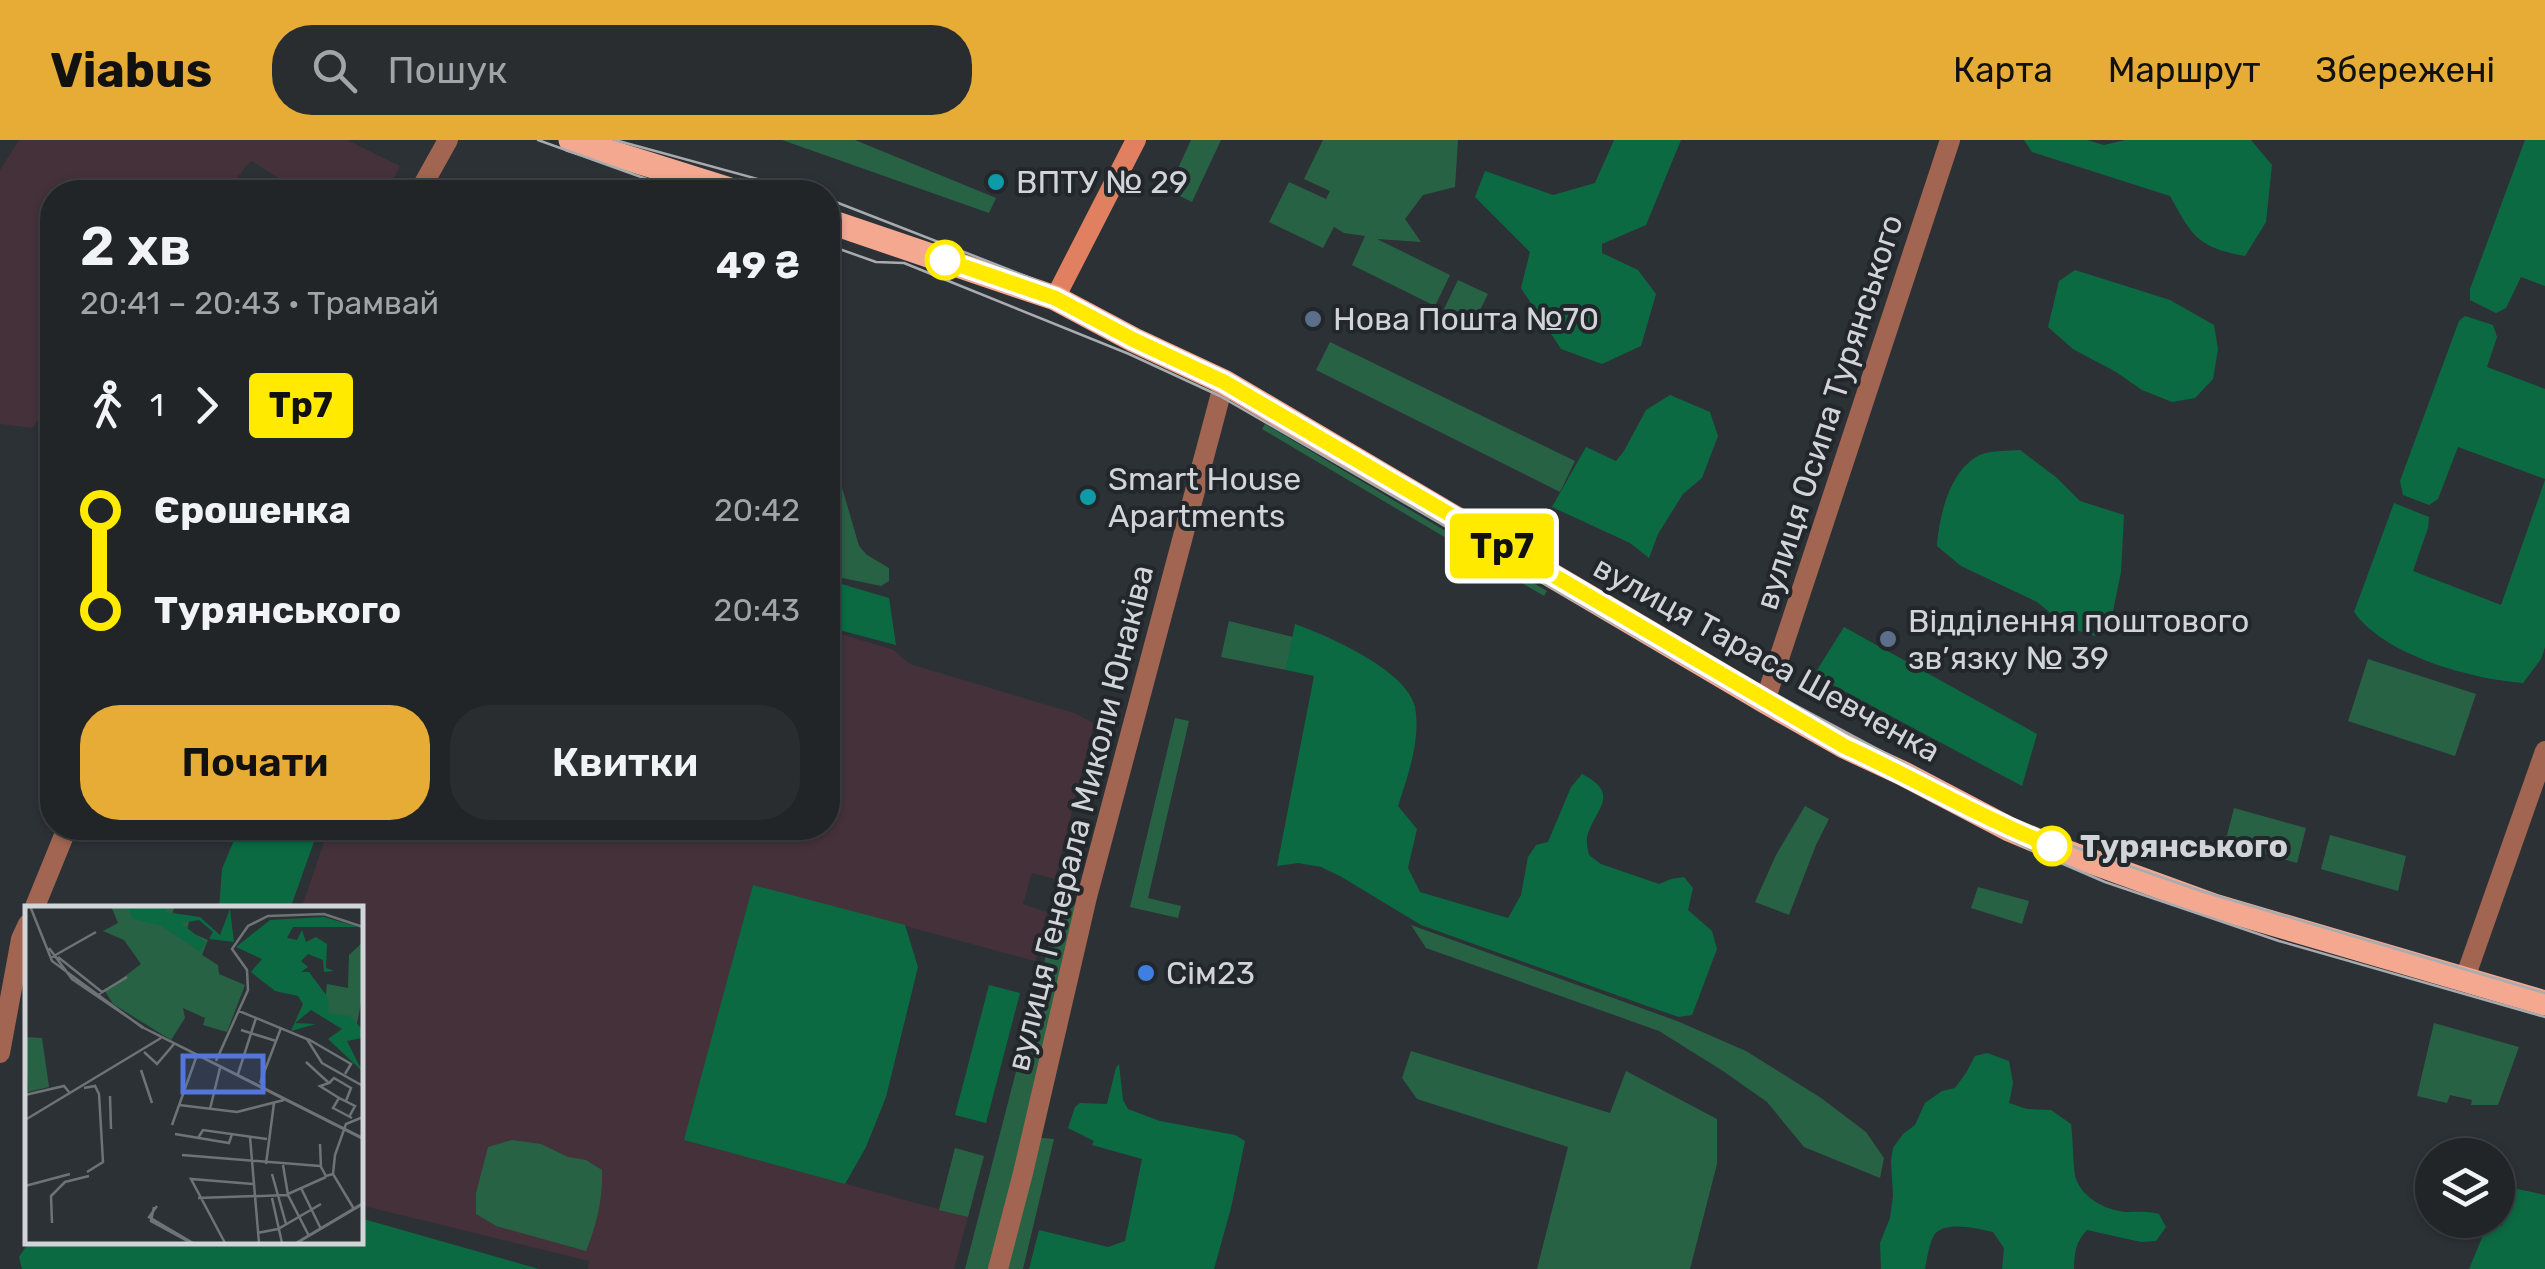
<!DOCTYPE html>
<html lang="uk">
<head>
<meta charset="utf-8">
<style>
  :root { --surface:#212528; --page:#292d30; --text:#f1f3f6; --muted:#a2a5a8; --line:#3e4245; --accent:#e6ac36 }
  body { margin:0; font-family:Rubik,sans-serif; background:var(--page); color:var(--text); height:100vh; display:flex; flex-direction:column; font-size:38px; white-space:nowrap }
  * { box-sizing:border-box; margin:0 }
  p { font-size:32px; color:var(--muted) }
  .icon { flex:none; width:55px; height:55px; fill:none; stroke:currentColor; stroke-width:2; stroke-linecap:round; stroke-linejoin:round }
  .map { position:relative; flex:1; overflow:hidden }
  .panel { position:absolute; left:40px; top:40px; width:800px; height:660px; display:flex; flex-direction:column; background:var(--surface); border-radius:40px; box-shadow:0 2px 8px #0004,0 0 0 2px var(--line) }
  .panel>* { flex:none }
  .badge { padding:0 20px; border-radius:8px; font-size:35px; line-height:65px }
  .buttons { position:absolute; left:2415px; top:998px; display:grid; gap:20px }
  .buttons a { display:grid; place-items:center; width:100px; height:100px; border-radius:50%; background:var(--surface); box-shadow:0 2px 8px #0004,0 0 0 2px var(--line); font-size:50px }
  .map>.badge { position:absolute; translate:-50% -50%; box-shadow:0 0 0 5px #fff }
  .legs { display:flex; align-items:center; gap:15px; height:110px; padding:0 40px; font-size:32px }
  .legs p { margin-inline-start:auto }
  .headline { display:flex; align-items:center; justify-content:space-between; height:170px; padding:0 40px }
  h1 { font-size:55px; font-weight:600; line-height:75px }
  .cta { display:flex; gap:20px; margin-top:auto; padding:20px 40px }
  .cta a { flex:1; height:115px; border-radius:40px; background:var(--accent); color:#111; font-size:40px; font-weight:600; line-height:115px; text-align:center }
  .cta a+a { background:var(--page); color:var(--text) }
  ul { padding:0 40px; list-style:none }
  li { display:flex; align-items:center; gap:35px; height:100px; font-size:38px }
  li i { display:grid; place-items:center; width:15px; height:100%; margin:0 12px; background:currentColor }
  li i::after { content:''; width:25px; height:25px; margin:-12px; border:8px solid; border-radius:50%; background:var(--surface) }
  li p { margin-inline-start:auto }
  li:first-child i { background:linear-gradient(#0000 50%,currentColor 0) }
  li:last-child i { background:linear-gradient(currentColor 50%,#0000 0) }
  header { display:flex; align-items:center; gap:60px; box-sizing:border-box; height:140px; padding:0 50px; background:var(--accent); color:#111 }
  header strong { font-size:48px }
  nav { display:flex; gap:55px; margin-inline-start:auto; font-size:35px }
  .search { width:700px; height:90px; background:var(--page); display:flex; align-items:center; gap:25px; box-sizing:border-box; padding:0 35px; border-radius:40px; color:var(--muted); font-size:38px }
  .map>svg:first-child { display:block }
  .industrial { fill:#443139 }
  .green { fill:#286245 }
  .forest { fill:#0c6a43 }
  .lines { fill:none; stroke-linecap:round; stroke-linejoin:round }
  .street { stroke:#a16551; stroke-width:20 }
  .secondary { stroke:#e18061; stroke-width:20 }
  .primary { stroke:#f3a88f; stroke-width:25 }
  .tram { stroke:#a8acaf; stroke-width:2.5 }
  .line-1-casing { stroke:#fff; stroke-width:22 }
  .line-1 { stroke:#ffea00; stroke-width:15 }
  .culture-dot { fill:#0f9aa8; stroke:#22272b; stroke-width:4 }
  .stop-1-dot { fill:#fff; stroke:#ffea00; stroke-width:5 }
  .service-dot { fill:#5c6f8a; stroke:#22272b; stroke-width:4 }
  .shop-dot { fill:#3f7fe0; stroke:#22272b; stroke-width:4 }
  .labels { text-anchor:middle; stroke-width:8; stroke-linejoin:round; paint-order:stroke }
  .poi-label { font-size:32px; fill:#d2d5d8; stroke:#22272b; text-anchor:start }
  .street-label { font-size:32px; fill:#d2d5d8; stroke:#22272b }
  .stop-label { font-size:32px; font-weight:bold; fill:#d2d5d8; stroke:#22272b; text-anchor:start }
  .inset-road { fill:none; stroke:#6e7376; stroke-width:2.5 }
  .view { fill:#5376d8; fill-opacity:0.15; stroke:#5376d8; stroke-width:5 }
  .inset-edge { fill:none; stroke:#d2d5d8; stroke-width:5 }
</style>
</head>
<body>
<header>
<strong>Viabus</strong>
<div class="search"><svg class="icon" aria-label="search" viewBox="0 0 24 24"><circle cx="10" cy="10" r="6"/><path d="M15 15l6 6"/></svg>Пошук</div>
<nav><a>Карта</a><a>Маршрут</a><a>Збережені</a></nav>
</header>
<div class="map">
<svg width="2545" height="1129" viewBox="0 0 2545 1129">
  <rect width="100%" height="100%" fill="#2c3135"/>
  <g class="industrial">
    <polygon points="19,0 347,0 400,26 386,52 290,52 293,47 251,21 225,52 52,52 52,262 32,288 0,284 0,30"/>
    <polygon points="828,490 894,510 910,524 1074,573 1094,583 1055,739 1032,733 1023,764 1047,772 1035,821 753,745 685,1000 968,1077 954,1129 588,1129 589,1121 360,1065 360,769 301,769 329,688 828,688"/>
  </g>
  <g class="green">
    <polygon points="782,0 855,0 996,58 989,73"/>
    <polygon points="1191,0 1221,0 1192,62 1168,50"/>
    <polygon points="1323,0 1458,0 1455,47 1423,55 1405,79 1421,102 1377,99 1450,135 1435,166 1352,125 1365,96 1344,93 1334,87 1323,108 1269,82 1289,42 1326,59 1330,51 1304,39"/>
    <polygon points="1458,140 1488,154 1473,184 1444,169"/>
    <polygon points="1330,202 1575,321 1560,352 1316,230"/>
    <polygon points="1265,284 1547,451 1544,456 1262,289"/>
    <polygon points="828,327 841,344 859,406 867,415 889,428 889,441 881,446 828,435"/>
    <polygon points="1229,481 1293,497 1286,530 1221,517"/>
    <polygon points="2368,519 2476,554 2455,616 2348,581"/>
    <polygon points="1175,578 1189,581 1148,758 1181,766 1178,778 1130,767"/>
    <polygon points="1805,666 1829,679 1816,705 1789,775 1755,762 1776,715"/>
    <polygon points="2234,668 2306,688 2297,723 2225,703"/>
    <polygon points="2330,695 2406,716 2398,751 2321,729"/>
    <polygon points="1978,747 2029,761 2022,784 1971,768"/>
    <polygon points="1060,761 1085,767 1033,997 1054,999 1023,1129 965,1129"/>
    <polygon points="1411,785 1677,881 1746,911 1821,958 1866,992 1884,1018 1880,1038 1804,1007 1767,962 1723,931 1659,891 1426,808"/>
    <polygon points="2434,883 2519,907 2498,965 2471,965 2472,960 2450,955 2447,963 2417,956"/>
    <polygon points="1411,911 1610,973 1626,931 1717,979 1717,1024 1690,1129 1537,1129 1568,1007 1417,959 1402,938"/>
    <path d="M512 1000 541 1004 568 1017 586 1020 602 1030C603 1058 597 1084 586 1111L496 1086 476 1074V1053L488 1007Z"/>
    <polygon points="955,1008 984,1016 968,1077 939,1070"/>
  </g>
  <g class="forest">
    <polygon points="1614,0 1681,0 1646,85 1602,104 1602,113 1638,130 1656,154 1641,206 1602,224 1561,209 1521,148 1530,112 1475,57 1485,31 1553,55 1595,43"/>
    <path d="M2024 0H2087L2104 5 2125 0H2251L2272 25 2266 82 2245 116C2197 107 2193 97 2170 56L2032 12Z"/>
    <polygon points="2525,0 2545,0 2545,146 2521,137 2506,168 2496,173 2470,160 2470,149"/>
    <polygon points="2075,130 2170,160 2214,185 2218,209 2213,239 2195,258 2172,262 2142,250 2116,232 2073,209 2048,187 2059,141"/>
    <polygon points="2465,176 2493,185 2497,197 2487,227 2545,249 2545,339 2458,307 2438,359 2429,365 2403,355 2400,341 2459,181"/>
    <polygon points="1670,255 1710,272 1718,296 1702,338 1683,354 1658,394 1649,418 1630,403 1552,367 1586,307 1616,321 1624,311 1646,270"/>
    <path d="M2020 310 2057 338 2080 361 2124 375 2121 432 2113 471 2095 496 2069 488 2037 462 1961 426 1937 406C1939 376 1950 329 1980 315 1991 310 2009 311 2020 310Z"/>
    <path d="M2545 340V507L2541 519 2523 543C2472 539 2385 516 2354 472L2394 363 2429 377 2428 388 2413 431 2501 465Z"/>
    <polygon points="828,440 889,458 896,505 828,487"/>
    <path d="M1295 484C1328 496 1407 530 1415 567 1421 600 1408 635 1398 666L1417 689 1408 728 1420 752 1508 778 1521 755 1528 717 1536 705 1548 702 1571 647 1582 634C1623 655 1593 670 1587 698 1586 703 1588 710 1589 715L1601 724 1659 744 1671 739 1684 737 1693 748 1688 770 1712 791 1717 809 1692 875 1679 877 1647 866 1421 785 1340 736 1321 727 1298 723 1277 726 1314 536 1286 530Z"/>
    <polygon points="1844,487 2037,594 2022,646 1814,535"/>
    <polygon points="239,688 319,688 290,769 219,769 222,729"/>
    <polygon points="753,745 905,785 918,827 886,957 866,1007 845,1044 684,1000"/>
    <polygon points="989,845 1020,853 986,983 955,975"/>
    <path d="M1987 913 2009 921 2013 943 2009 963 2027 969 2051 970 2071 984C2073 996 2073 1031 2076 1039 2083 1059 2108 1071 2127 1072 2139 1072 2147 1071 2159 1074L2166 1087 2156 1101 2141 1102 2087 1090C2075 1103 2075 1112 2074 1129H2002L2004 1108 1993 1092C1978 1089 1945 1080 1934 1095 1929 1104 1927 1119 1925 1129H1881L1880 1103 1890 1078 1893 1056 1891 1021 1893 1008 1903 994 1915 985 1925 963 1942 951 1955 948 1966 933 1975 916Z"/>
    <polygon points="1119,924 1123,960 1128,969 1160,981 1235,995 1245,1001 1231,1068 1214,1129 1029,1129 1039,1090 1108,1107 1125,1101 1142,1019 1092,1005 1094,1001 1068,988 1075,967 1080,963 1107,964 1116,928"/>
    <polygon points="2508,1047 2545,1055 2545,1129 2469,1129 2489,1081 2502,1086"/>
    <polygon points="360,1078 539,1129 22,1129 19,1117 29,1102 360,1102"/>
  </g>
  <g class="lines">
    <g class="street">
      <polyline points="419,52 448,0"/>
      <polyline points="1765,561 1950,0"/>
      <polyline points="34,769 67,688"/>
      <polyline points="2465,838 2545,611"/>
      <polyline points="0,913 21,799 28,784"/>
      <polyline points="998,1129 1023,1033 1087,757 1224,242"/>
    </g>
    <polyline class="secondary" points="1055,158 1136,0"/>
    <g class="primary">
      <polyline points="571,0 736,52"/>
      <polyline points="828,81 1055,158 1134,200 1224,242 1765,561 1844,606 1902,633 2009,689 2052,707 2214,766 2545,863"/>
    </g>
    <g class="tram">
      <polyline points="538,0 683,52"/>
      <polyline points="615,0 805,52"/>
      <polyline points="828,59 1059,149 1136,194 1240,244 1769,551 2012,681 2066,704 2204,752 2545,853"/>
      <polyline points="828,105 876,122 904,123 1129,214 1220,256 1827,607 2033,711 2105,742 2279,801 2545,877"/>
    </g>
  </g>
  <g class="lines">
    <defs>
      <path id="line-1" d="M945 120 1055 158 1134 200 1224 242 1844 606C1914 638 1981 678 2052 706"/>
    </defs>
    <use href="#line-1" class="line-1-casing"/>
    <use href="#line-1" class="line-1"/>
  </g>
  <g class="culture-dot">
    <circle cx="996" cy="42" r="10"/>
    <circle cx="1088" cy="357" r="10"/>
  </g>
  <g class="stop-1-dot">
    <circle cx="945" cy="120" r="18"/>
    <circle cx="2052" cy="706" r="18"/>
  </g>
  <g class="service-dot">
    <circle cx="1313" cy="179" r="10"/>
    <circle cx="1888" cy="499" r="10"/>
  </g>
  <circle class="shop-dot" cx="1146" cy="833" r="10"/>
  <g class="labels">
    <g class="poi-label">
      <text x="1016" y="53">ВПТУ № 29</text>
      <text x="1333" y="190">Нова Пошта №70</text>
      <text x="1108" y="350">Smart House<tspan x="1108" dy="37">Apartments</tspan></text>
      <text x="1908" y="492">Відділення поштового<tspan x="1908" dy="37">зв’язку № 39</tspan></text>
      <text x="1166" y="844">Сім23</text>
    </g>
    <g class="street-label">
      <text transform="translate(1829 272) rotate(-72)" y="11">вулиця Осипа Турянського</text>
      <text transform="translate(1767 519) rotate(29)" y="11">вулиця Тараса Шевченка</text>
      <text transform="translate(1080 678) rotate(-76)" y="11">вулиця Генерала Миколи Юнаківа</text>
    </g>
    <g class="stop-label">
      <text x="2080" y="717">Турянського</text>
    </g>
  </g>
  <g transform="translate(25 766)">
    <rect width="338" height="338" fill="#2c3135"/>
    <path d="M86 0H181L149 2 147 9 165 10 162 25 183 34 177 49 193 59 194 68 220 79 202 126 178 119 180 112 158 102 160 112 146 134 88 98 80 85 116 58 99 34 78 25 93 17ZM337 37V92L331 122 304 115 299 106 302 78 323 82 324 49ZM0 131 17 132 24 181 3 186Z" fill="#286245"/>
    <path d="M102 0H176H144L140 6 175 11 195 29 205 3 209 36 184 33 188 26 174 14 156 17 181 37 175 46 136 20 108 13ZM299 11 333 21H268L262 32 272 34 277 24 281 36 291 31 302 38 301 62 309 65 299 66 298 54 283 48 276 55 283 61 276 66H284L304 93 303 107 325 110 337 123V132L322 135 337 165 303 133 317 123 286 104 270 117 291 118 266 125 278 98 273 90 250 85 226 66 237 53 211 41 245 14Z" fill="#0c6a43"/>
    <path class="inset-road" d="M5 0 27 55 118 122M24 42 47 73 119 122 338 232M27 51 71 26M33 51 77 86M74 88 102 71M214 105 282 133 297 157 338 180M117 121 338 233M216 124 251 135M283 133 326 158 320 168M119 146 132 158 149 138M191 155 223 84 222 64 207 43 223 20 243 10 299 8 338 21M281 156 304 177 295 180 314 192M116 164 127 197M213 168 231 112M235 177 256 122M304 177 309 172 326 182 321 195M59 182 70 180 74 188 78 256 62 266M0 189 39 180 44 186M85 190 86 223M154 199 212 206 259 194M185 203 195 162M324 211 330 200 314 192 308 202 310 203 325 211 327 212M0 214 136 132M147 219 172 149M150 228 204 237 207 228M225 231 234 337M173 232 178 224 242 233M295 238 296 261 301 270 308 268M157 249 295 260M241 258 249 197M258 259 263 289 284 330M247 268 261 318M0 280 45 268M276 282 296 323M263 288 301 271M173 292 263 289M247 292 257 337M132 300 124 311 168 337M129 301 126 315 166 337M329 303 308 268 310 249 321 218 338 211M27 317 26 290 40 276 64 270M232 327 253 323 296 298M200 337 166 273 228 278M271 337 338 297M272 337 338 298"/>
    <path class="view" d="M158 150H238V186H158Z"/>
    <rect width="338" height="338" class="inset-edge"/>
  </g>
</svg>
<div class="buttons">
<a><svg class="icon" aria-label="layers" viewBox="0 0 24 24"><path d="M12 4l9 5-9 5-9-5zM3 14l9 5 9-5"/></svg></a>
</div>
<b class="badge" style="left:1502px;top:406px;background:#ffea00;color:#111">Тр7</b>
<section class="panel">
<div class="headline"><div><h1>2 хв</h1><p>20:41 – 20:43 · Трамвай</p></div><b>49 ₴</b></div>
<div class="legs"><svg class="icon" aria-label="walk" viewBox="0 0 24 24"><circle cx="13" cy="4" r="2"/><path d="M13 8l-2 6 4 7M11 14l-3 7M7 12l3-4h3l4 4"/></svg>1<svg class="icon" aria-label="forward" viewBox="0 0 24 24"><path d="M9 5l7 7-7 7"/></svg><b class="badge" style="background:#ffea00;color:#111">Тр7</b></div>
<ul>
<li><i style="color:#ffea00"></i><b>Єрошенка</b><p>20:42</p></li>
<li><i style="color:#ffea00"></i><b>Турянського</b><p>20:43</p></li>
</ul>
<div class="cta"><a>Почати</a><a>Квитки</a></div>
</section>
</div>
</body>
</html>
